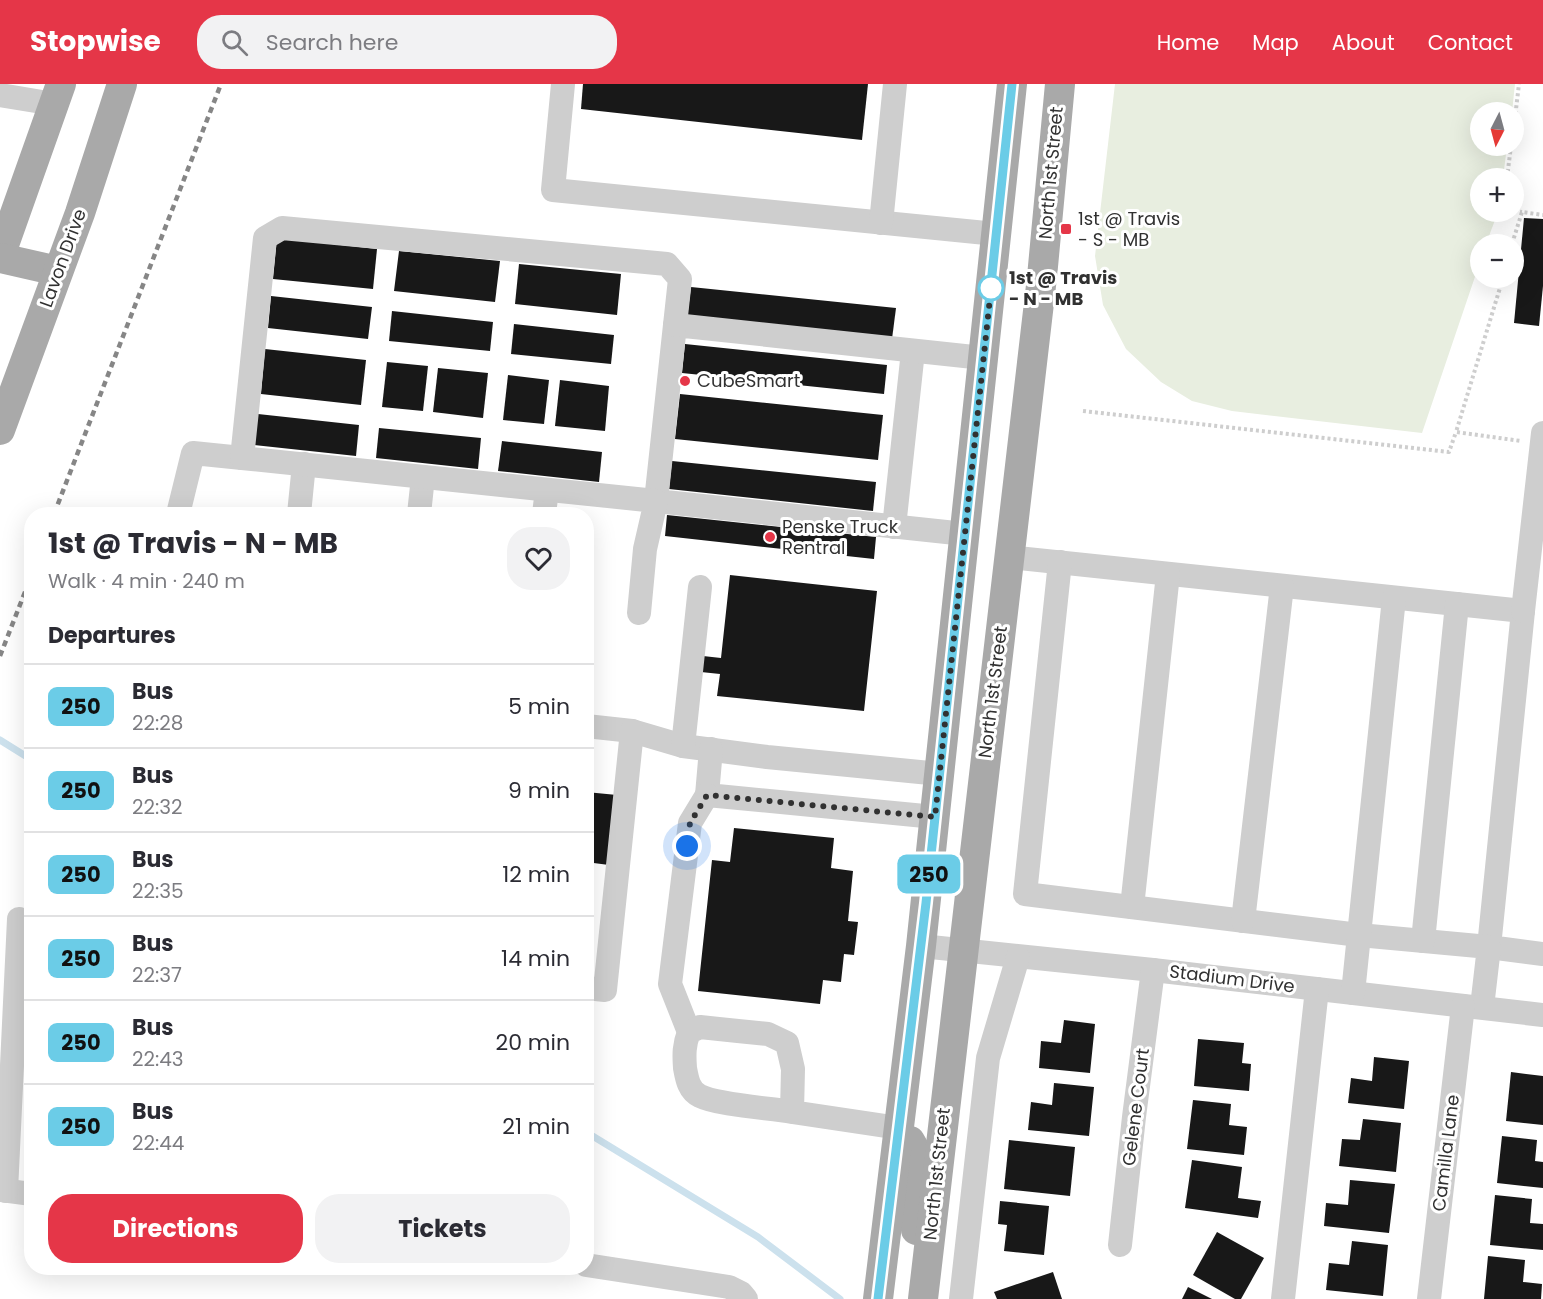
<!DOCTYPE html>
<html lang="en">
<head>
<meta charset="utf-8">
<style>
  :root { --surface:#fff; --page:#f2f2f3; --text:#2b2b33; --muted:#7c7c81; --line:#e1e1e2; --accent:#e53648 }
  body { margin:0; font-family:Poppins,sans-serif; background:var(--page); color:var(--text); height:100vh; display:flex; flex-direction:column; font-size:22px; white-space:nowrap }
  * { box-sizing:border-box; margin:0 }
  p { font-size:20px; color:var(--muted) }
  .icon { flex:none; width:33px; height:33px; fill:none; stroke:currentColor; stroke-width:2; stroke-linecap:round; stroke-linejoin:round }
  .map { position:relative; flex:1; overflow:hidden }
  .panel { position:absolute; left:24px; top:423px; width:570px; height:768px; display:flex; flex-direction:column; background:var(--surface); border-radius:24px; box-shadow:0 6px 24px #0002 }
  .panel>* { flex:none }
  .badge { padding:0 12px; border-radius:9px; font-size:21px; line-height:39px }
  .needle { width:39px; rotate:186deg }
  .tools { position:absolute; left:1470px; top:18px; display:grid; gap:12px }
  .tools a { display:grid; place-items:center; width:54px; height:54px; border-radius:50%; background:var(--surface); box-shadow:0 6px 24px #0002; font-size:30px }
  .you { position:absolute; width:30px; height:30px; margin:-15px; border:4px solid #fff; border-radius:50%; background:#1a73e8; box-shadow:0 0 0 9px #1a73e833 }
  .map>.badge { position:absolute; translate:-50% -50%; box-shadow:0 0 0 3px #fff }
  h2 { padding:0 24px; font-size:22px; line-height:54px }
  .round { display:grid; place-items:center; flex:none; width:63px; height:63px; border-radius:24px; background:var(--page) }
  .headline { display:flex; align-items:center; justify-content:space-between; height:102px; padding:0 24px }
  h1 { font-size:28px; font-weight:700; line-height:45px }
  .action { display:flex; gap:12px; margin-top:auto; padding:12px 24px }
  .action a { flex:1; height:69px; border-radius:24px; background:var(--accent); color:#fff; font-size:24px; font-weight:700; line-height:69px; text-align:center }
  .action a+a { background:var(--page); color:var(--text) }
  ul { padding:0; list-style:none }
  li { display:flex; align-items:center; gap:18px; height:84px; padding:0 24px; border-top:2px solid var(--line) }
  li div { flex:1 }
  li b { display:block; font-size:22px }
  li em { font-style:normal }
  li .badge { min-width:66px; font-weight:700; text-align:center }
  header { display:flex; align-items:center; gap:36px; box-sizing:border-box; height:84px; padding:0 30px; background:var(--accent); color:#fff }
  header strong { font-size:28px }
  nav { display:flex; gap:33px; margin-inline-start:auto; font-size:21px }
  .search { width:420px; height:54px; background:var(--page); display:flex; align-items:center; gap:15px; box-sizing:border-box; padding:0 21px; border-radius:24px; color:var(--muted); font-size:22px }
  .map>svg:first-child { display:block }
  .green { fill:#e8eee0 }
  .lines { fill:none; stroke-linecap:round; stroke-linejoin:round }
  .stream { stroke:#cce1ed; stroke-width:7 }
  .building { fill:#181818 }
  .path { stroke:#cecece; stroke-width:4; stroke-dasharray:3 3; stroke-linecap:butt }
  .minor { stroke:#cecece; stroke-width:24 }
  .major { stroke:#a9a9a9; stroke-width:30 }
  .rail { stroke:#868686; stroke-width:4.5; stroke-dasharray:6 4.5; stroke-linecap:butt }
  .line-casing { stroke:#fff; stroke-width:14 }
  .line { stroke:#6bcce7; stroke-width:9 }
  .walk { stroke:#313131; stroke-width:6; stroke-dasharray:0 10.8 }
  .poi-dot { fill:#e53648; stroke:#fff; stroke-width:2 }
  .stop-dot { fill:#fff; stroke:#6bcce7; stroke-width:3 }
  .labels { text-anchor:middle; stroke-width:6; stroke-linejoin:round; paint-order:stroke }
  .street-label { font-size:18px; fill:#313131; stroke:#fff }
  .poi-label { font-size:18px; fill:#313131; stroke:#fff; text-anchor:start }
  .stop-label { font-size:18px; font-weight:bold; fill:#313131; stroke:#fff; text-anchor:start }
</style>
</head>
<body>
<header>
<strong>Stopwise</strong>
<div class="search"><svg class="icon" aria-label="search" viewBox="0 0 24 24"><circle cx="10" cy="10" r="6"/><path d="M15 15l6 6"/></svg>Search here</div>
<nav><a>Home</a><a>Map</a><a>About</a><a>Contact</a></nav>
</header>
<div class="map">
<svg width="1543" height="1215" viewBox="0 0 1543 1215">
  <rect width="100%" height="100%" fill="#fff"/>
  <polygon class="green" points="1115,0 1515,0 1512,28 1480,28 1480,62 1507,62 1503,94 1480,94 1480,128 1498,128 1486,160 1480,160 1480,178 1422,349 1232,327 1192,317 1161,298 1126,265 1103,221 1095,172"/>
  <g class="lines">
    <g class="stream">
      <polyline points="0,656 32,676"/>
      <polyline points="586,1048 758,1153 840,1215"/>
    </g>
  </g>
  <g class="building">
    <polygon points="583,0 868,0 862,56 581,25"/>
    <polygon points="1524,134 1543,135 1543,202 1539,242 1514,239"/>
    <polygon points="277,154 377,165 373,205 273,195"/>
    <polygon points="399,167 500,177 495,218 394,207"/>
    <polygon points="519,180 621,190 617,231 515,220"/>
    <polygon points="691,203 896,224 892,255 687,234"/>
    <polygon points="271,212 372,223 368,255 268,244"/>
    <polygon points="392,227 493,238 490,267 389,257"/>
    <polygon points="514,240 614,251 611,280 511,270"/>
    <polygon points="685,260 887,281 884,310 682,289"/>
    <polygon points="265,265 366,276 361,321 261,310"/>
    <polygon points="387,278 428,282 423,327 382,323"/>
    <polygon points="438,284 488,289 483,334 433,328"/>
    <polygon points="508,291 549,296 544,340 503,336"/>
    <polygon points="560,296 609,302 605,347 555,342"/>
    <polygon points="680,310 883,331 878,376 675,355"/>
    <polygon points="258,330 359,341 356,372 254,361"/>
    <polygon points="379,344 481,354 478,385 376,374"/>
    <polygon points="502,357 602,368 599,398 498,387"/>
    <polygon points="672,377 876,398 873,427 669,405"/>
    <polygon points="667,431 876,453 874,475 665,452"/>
    <polygon points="730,491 877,507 864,627 717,612 720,590 701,588 703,572 721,574"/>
    <polygon points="586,708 617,711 609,781 586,778"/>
    <polygon points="734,744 834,754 831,784 853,787 848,837 858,838 854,871 844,870 841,898 823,896 820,920 698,907 712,776 730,778"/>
    <polygon points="1064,936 1095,940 1090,989 1039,984 1041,957 1061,959"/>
    <polygon points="1198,955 1244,959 1242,979 1251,980 1249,1007 1194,1002"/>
    <polygon points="1374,973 1409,977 1404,1025 1348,1019 1351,994 1372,997"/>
    <polygon points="1511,988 1543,992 1543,1041 1506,1037"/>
    <polygon points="1054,999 1094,1003 1089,1052 1028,1046 1031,1018 1052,1021"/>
    <polygon points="1193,1016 1231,1020 1229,1041 1247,1043 1244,1071 1187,1065"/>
    <polygon points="1363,1035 1401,1039 1396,1088 1339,1082 1342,1055 1360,1056"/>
    <polygon points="1502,1052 1537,1056 1535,1077 1543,1078 1543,1104 1497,1099"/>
    <polygon points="1009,1056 1075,1063 1070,1112 1004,1105"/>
    <polygon points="1192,1076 1242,1083 1238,1114 1261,1117 1258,1134 1185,1124"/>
    <polygon points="1350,1096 1395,1100 1389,1149 1324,1142 1326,1119 1348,1121"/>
    <polygon points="1495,1111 1532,1115 1530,1139 1543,1140 1543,1166 1490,1161"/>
    <polygon points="1000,1117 1049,1122 1044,1171 1004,1167 1007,1141 998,1140"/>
    <polygon points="1217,1148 1264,1174 1241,1215 1235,1215 1193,1191"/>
    <polygon points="1352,1157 1388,1161 1383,1212 1326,1206 1329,1179 1349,1181"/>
    <polygon points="1488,1172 1525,1176 1523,1198 1542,1200 1541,1215 1484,1215"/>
    <polygon points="1053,1188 1062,1215 997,1215 994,1208"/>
    <polygon points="1188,1203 1212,1215 1182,1215"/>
  </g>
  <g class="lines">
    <g class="path">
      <polyline points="1514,42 1519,0"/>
      <polyline points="1507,94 1511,62"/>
      <polyline points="1514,127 1522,128"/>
      <polyline points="1512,160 1522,128 1543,131"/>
      <polyline points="1503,194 1456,348 1521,357"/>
      <polyline points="1083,327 1449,368 1456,348"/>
    </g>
    <g class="minor">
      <polyline points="563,0 553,106 996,150"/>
      <polyline points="0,11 54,20"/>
      <polyline points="881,139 895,0"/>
      <polyline points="178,430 193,369 242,374"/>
      <polyline points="299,430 304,380"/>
      <polyline points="419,430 423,393"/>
      <polyline points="544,430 547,406"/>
      <polyline points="894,443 913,267"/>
      <polyline points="965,450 656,417 675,241 983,274"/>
      <polyline points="1009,473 1523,527 1489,863 1543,870"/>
      <polyline points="1060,478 1025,810 1359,851 1489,863 1482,923"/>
      <polyline points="1523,527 1543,349"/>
      <polyline points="639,529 645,465 656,417 242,374 265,154 282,144 667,180 680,195 675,241"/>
      <polyline points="586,642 632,647 683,662 767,673 940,690"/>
      <polyline points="683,662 700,503"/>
      <polyline points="711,665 707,711 935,733"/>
      <polyline points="1132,823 1168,490"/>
      <polyline points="1243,837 1282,502"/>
      <polyline points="1423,857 1457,520"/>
      <polyline points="921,862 1153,886 1543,931"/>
      <polyline points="586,904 605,906 632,647"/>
      <polyline points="1353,909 1394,514"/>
      <polyline points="689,948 670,900 690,739 707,711"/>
      <path d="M792 1028C769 1024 718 1021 700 1012 689 1007 687 995 685 984 684 970 684 961 689 948L700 943 738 947 768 950 787 959 793 985 792 1028 899 1044"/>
      <polyline points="0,1106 32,1110"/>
      <polyline points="6,1107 19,835"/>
      <polyline points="1120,1161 1134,1033 1153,886"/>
      <polyline points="586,1181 729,1203 741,1209 746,1215"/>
      <polyline points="961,1215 988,974 1018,873"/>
      <polyline points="1283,1215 1317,905"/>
      <polyline points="1429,1215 1463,922"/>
    </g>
    <g class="major">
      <polyline points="0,172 61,0"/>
      <polyline points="0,174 58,187"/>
      <polyline points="0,346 80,129 122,0"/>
      <polyline points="910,1057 914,1064 916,1146"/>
      <polyline points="878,1215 921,862 1012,0"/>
      <polyline points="923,1215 1042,193 1060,0"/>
    </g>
    <g class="rail">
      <polyline points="54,430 221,0"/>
      <polyline points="0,572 32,490"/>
    </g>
  </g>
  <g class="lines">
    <defs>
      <polyline id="line" points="878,1215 926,819 1012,0"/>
    </defs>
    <use href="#line" class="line-casing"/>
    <use href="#line" class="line"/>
    <polyline class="walk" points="687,762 690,739 707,711 935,733 991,204"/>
  </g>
  <g class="poi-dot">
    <rect x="1060" y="139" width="12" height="12" rx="3"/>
    <circle cx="685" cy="297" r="6"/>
    <circle cx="770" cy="453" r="6"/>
  </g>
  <circle class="stop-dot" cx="991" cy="204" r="12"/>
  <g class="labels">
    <g class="street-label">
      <text transform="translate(1051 89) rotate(-85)" y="6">North 1st Street</text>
      <text transform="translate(63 174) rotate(-70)" y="6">Lavon Drive</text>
      <text transform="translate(993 608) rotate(-83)" y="6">North 1st Street</text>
      <text transform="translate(1232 895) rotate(7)" y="6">Stadium Drive</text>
      <text transform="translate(1136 1023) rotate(-83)" y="6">Gelene Court</text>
      <text transform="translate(1446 1069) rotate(-83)" y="6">Camilla Lane</text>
      <text transform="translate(937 1090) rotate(-84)" y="6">North 1st Street</text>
    </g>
    <g class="poi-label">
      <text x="1078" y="141">1st @ Travis<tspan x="1078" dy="21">- S - MB</tspan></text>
      <text x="697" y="303">CubeSmart</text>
      <text x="782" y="449">Penske Truck<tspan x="782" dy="21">Rentral</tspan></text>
    </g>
    <g class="stop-label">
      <text x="1009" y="200">1st @ Travis<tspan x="1009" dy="21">- N - MB</tspan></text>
    </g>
  </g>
</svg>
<div class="tools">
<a><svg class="needle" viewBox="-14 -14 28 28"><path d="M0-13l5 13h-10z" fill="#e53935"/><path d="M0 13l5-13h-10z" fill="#7c7c81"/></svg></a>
<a>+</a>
<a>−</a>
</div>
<div class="you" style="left:687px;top:762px"></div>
<b class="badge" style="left:929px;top:790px;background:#6bcce7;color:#111">250</b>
<section class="panel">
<div class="headline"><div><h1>1st @ Travis - N - MB</h1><p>Walk · 4 min · 240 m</p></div><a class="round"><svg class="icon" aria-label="heart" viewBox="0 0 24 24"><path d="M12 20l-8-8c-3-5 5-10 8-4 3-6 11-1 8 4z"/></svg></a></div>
<h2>Departures</h2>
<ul>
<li><span class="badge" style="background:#6bcce7;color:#111">250</span><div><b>Bus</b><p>22:28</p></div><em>5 min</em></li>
<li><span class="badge" style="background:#6bcce7;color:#111">250</span><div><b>Bus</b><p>22:32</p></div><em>9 min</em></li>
<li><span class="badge" style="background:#6bcce7;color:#111">250</span><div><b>Bus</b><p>22:35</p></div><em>12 min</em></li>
<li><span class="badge" style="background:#6bcce7;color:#111">250</span><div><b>Bus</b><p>22:37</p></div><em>14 min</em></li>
<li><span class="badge" style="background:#6bcce7;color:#111">250</span><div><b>Bus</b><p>22:43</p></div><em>20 min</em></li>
<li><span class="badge" style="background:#6bcce7;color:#111">250</span><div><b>Bus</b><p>22:44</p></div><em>21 min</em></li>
</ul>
<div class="action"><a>Directions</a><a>Tickets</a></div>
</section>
</div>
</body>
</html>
